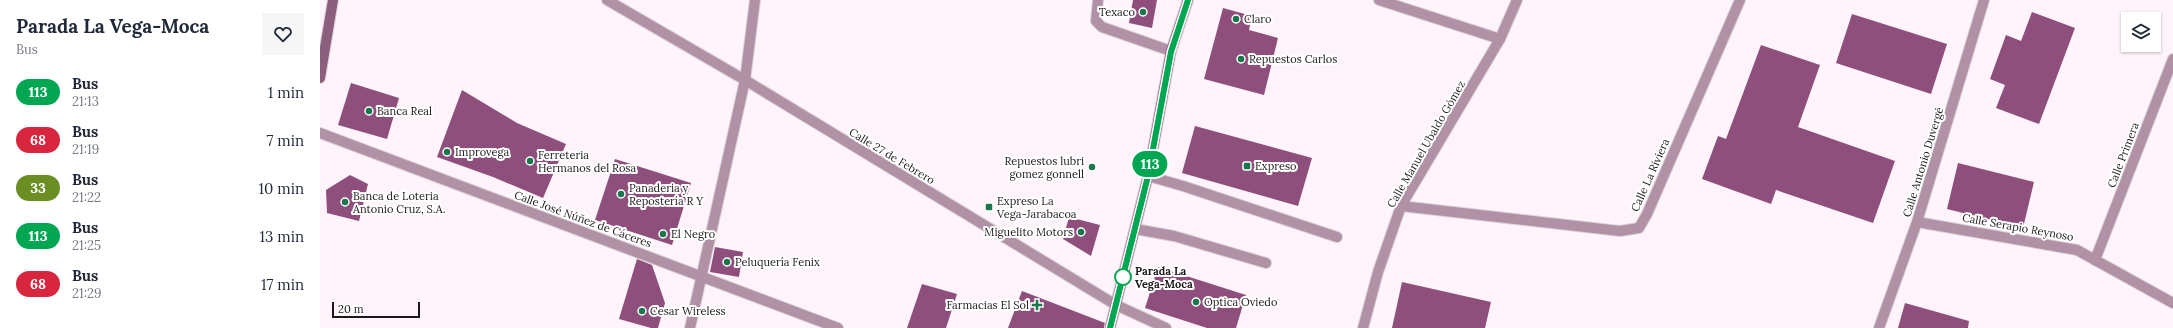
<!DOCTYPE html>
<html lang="en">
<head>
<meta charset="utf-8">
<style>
  :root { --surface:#fff; --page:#f6f6f7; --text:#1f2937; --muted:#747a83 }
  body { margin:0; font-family:Lora,serif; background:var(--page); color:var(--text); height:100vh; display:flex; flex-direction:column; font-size:15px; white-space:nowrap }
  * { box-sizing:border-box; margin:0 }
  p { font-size:13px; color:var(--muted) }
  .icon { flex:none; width:22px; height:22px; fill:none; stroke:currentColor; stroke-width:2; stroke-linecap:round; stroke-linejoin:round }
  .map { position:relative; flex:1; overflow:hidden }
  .drawer { display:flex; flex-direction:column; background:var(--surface); width:320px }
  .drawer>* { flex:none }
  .badge { padding:0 8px; border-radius:13px; font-size:14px; line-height:26px }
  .tools { position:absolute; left:1801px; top:12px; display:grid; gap:8px }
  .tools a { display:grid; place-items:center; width:40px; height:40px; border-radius:0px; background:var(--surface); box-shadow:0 1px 3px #0004; font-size:20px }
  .scale { position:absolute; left:12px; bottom:10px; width:88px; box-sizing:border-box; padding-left:4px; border:2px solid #1d191b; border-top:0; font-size:11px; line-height:14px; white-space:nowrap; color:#1d191b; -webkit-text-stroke:3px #fff; paint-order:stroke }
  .map>.badge { position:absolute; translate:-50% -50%; box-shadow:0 0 0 2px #fff }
  .round { display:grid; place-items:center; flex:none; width:42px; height:42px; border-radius:0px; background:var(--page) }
  .summary { display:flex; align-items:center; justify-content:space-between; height:68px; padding:0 16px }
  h1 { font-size:19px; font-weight:800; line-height:30px }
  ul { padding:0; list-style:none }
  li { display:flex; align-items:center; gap:12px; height:48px; padding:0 16px }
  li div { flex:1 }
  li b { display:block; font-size:15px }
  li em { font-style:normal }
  li .badge { min-width:44px; font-weight:700; text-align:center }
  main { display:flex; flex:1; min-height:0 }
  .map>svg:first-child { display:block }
  .building { fill:#8e4f7c }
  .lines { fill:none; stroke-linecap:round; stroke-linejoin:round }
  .lane-casing { stroke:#dbd1d7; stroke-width:12 }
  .street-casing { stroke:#dbd1d7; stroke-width:12 }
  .secondary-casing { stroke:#dbd1d7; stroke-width:12 }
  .lane { stroke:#b091a5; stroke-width:10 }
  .street { stroke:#b091a5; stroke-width:10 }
  .secondary { stroke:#8b5f7d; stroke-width:10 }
  .line-casing { stroke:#fff; stroke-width:9 }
  .line { stroke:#00a651; stroke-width:6 }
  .poi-dot { fill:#19774d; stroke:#fff; stroke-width:1.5 }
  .stop-dot { fill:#fff; stroke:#00a651; stroke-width:2 }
  .labels { text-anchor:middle; stroke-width:4; stroke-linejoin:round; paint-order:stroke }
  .poi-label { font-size:11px; fill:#1d191b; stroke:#fff; text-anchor:start }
  .street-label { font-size:11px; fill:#1d191b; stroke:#fff }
  .stop-label { font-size:11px; font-weight:bold; fill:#1d191b; stroke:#fff; text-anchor:start }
</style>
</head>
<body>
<main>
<section class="drawer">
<div class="summary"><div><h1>Parada La Vega-Moca</h1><p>Bus</p></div><a class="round"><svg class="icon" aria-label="heart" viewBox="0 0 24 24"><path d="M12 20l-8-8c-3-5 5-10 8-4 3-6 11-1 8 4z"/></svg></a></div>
<ul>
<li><span class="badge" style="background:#00a651;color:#fff">113</span><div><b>Bus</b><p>21:13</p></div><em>1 min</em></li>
<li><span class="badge" style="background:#d7263d;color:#fff">68</span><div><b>Bus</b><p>21:19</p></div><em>7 min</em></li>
<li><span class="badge" style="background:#6b8e23;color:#fff">33</span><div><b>Bus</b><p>21:22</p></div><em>10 min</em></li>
<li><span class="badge" style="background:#00a651;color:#fff">113</span><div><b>Bus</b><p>21:25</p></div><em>13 min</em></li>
<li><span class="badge" style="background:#d7263d;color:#fff">68</span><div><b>Bus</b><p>21:29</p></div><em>17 min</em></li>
</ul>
</section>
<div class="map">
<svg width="1853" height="328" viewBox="0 0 1853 328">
  <rect width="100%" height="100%" fill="#fff4fb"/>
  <g class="building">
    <polygon points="813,0 837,0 832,28 809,23"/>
    <polygon points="903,8 932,16 929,30 958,38 944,95 884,79"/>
    <polygon points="1712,12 1755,28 1719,124 1676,108 1685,85 1670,79 1686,35 1701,41"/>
    <polygon points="1532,14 1627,44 1611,94 1516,63"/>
    <polygon points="1441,45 1500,65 1478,127 1575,161 1553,223 1456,190 1451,204 1382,179 1398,136 1406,139"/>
    <polygon points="31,83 79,98 67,139 18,125"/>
    <polygon points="142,90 197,123 246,144 223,198 173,177 117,157"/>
    <polygon points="875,126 992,158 978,206 862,173"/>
    <polygon points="295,159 371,183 352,245 275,220"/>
    <polygon points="1638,163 1714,182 1703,228 1627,209"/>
    <polygon points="30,175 48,184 39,221 7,213 6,190"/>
    <polygon points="749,217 780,225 771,256 743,239"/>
    <polygon points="395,247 423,252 419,277 390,272"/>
    <polygon points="317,259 332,265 345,303 338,328 331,328 299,319"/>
    <polygon points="838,267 926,295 916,328 887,328 825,308"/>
    <polygon points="1082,282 1171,302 1165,328 1072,328"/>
    <polygon points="602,284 637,294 626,328 587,328"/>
    <polygon points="702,291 785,323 784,328 688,328"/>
    <polygon points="1585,303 1649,321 1648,328 1578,328"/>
  </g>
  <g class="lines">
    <defs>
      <g id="lane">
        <polyline points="778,0 776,21 782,27 851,51"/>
        <polyline points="828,176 863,186 1017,237"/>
        <polyline points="815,229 854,236 946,263"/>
      </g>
      <g id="street">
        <polyline points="287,0 425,80 796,305 846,328"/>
        <polyline points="1059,0 1180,39"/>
        <polyline points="0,133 518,328"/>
        <polyline points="1081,206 1300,231 1319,228 1327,214 1420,0"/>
        <polyline points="1597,222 1757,250 1853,303"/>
        <polyline points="1775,260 1853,59"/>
        <polyline points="370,328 425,80 435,0"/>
        <polyline points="1043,328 1058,272 1081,206 1180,39 1197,0"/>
        <polyline points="1559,328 1597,222 1664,0"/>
      </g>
      <g id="secondary">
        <polyline points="0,78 13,0"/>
        <polyline points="790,328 828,176 851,51 868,0"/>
      </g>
    </defs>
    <use href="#lane" class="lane-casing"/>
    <use href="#street" class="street-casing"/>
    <use href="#secondary" class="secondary-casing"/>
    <use href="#lane" class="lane"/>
    <use href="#street" class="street"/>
    <use href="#secondary" class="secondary"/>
  </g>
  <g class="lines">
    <defs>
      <polyline id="line" points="790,328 828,176 851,52 868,0"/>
    </defs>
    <use href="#line" class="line-casing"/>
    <use href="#line" class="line"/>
  </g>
  <g class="poi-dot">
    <circle cx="823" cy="12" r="4"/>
    <circle cx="916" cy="19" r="4"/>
    <circle cx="921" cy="59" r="4"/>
    <circle cx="49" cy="111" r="4"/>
    <circle cx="127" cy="152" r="4"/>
    <circle cx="210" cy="161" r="4"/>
    <rect x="923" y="162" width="8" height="8" rx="2"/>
    <circle cx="772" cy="167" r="4"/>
    <circle cx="301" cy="194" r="4"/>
    <circle cx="25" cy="202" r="4"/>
    <rect x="665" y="203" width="8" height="8" rx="2"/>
    <circle cx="761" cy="232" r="4"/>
    <circle cx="343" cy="234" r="4"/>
    <circle cx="407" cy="262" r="4"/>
    <circle cx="876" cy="302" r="4"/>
    <path d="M715 299h4v4h4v4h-4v4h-4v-4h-4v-4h4z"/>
    <circle cx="322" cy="311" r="4"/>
  </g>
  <circle class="stop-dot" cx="803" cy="277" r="8"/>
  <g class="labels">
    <g class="poi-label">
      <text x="815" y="16" text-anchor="end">Texaco</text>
      <text x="924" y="23">Claro</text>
      <text x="929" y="63">Repuestos Carlos</text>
      <text x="57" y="115">Banca Real</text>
      <text x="135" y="156">Improvega</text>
      <text x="218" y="159">Ferreteria<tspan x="218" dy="13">Hermanos del Rosa</tspan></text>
      <text x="764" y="165" text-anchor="end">Repuestos lubri<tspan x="764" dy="13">gomez gonnell</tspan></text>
      <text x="935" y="170">Expreso</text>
      <text x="309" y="192">Panaderia y<tspan x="309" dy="13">Repostería R Y</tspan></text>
      <text x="33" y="200">Banca de Loteria<tspan x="33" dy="13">Antonio Cruz, S.A.</tspan></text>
      <text x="677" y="205">Expreso La<tspan x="677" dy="13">Vega-Jarabacoa</tspan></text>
      <text x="753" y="236" text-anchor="end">Miguelito Motors</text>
      <text x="351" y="238">El Negro</text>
      <text x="415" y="266">Peluquería Fenix</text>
      <text x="884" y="306">Optica Oviedo</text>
      <text x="709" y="309" text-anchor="end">Farmacias El Sol</text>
      <text x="330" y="315">Cesar Wireless</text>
    </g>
    <g class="street-label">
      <text transform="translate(1106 144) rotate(-60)" y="4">Calle Manuel Ubaldo Gómez</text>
      <text transform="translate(1803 155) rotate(-69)" y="4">Calle Primera</text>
      <text transform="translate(572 156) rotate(31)" y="4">Calle 27 de Febrero</text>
      <text transform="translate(1603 162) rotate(-73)" y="4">Calle Antonio Duvergé</text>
      <text transform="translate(1330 175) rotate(-66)" y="4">Calle La Riviera</text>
      <text transform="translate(263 219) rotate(20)" y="4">Calle José Núñez de Cáceres</text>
      <text transform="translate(1698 227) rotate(10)" y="4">Calle Serapio Reynoso</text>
    </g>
    <g class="stop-label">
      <text x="815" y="275">Parada La<tspan x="815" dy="13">Vega-Moca</tspan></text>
    </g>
  </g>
</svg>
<div class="tools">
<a><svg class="icon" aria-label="layers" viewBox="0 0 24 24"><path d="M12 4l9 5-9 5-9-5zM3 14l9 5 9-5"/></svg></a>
</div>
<div class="scale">20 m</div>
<b class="badge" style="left:830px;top:164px;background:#00a651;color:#fff">113</b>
</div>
</main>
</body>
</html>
